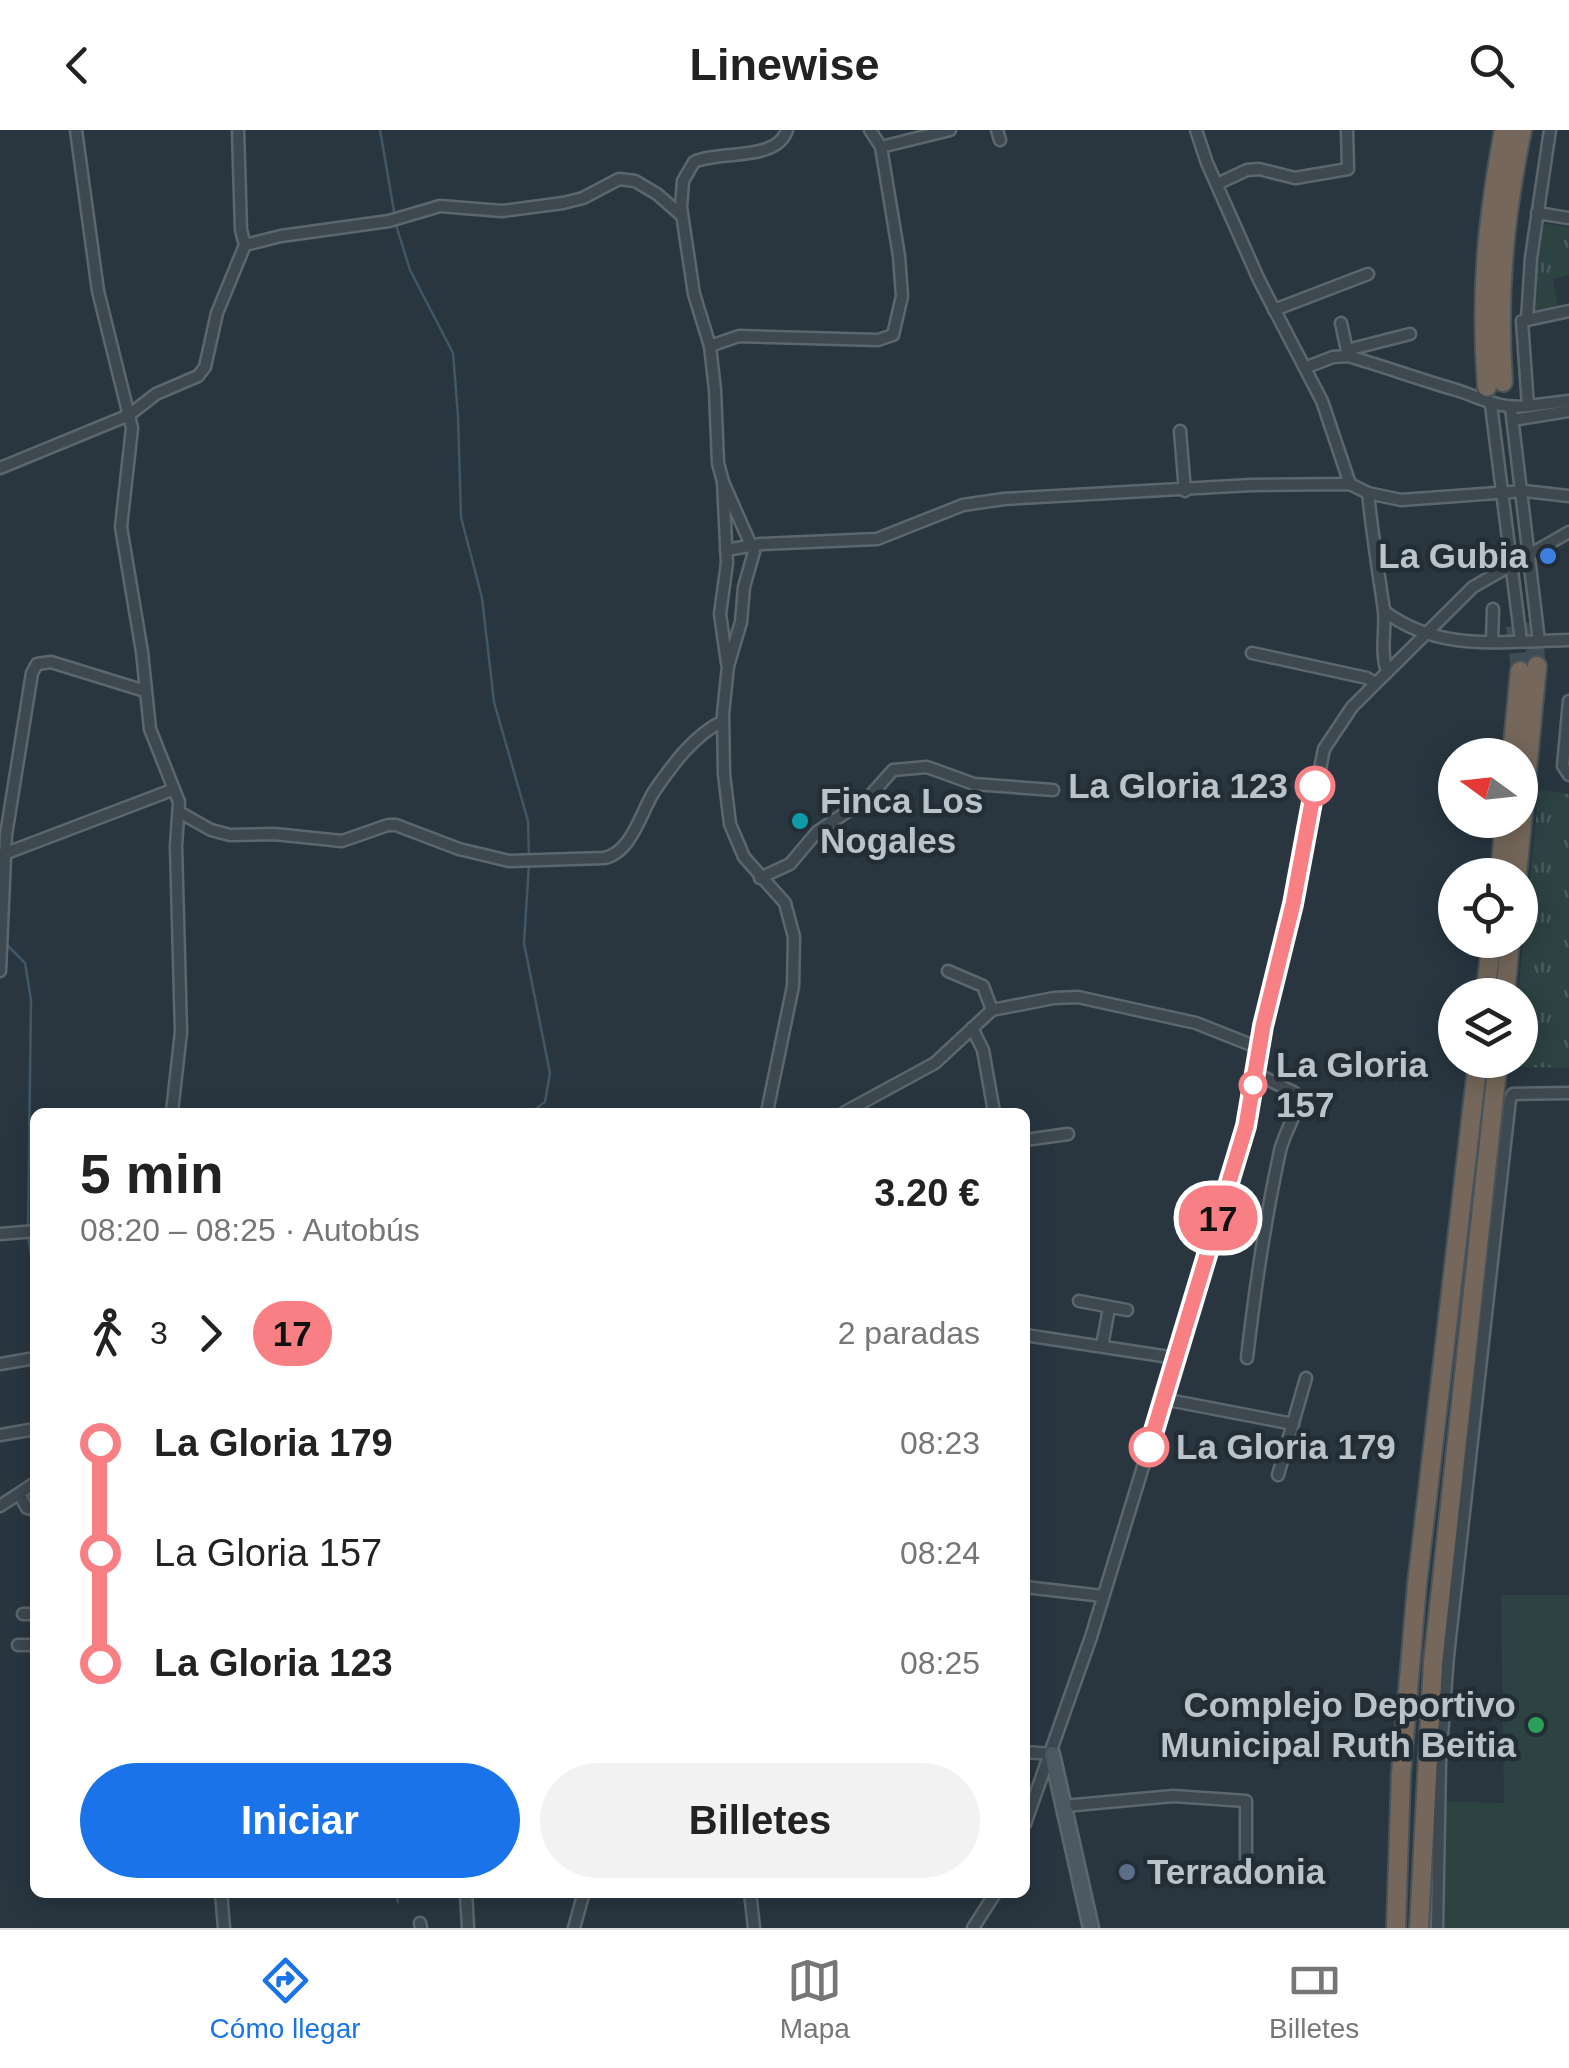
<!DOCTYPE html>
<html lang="es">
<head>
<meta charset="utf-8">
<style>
  :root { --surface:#fff; --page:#f2f2f2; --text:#222; --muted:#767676; --line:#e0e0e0; --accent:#1a73e8 }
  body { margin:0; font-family:Helvetica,sans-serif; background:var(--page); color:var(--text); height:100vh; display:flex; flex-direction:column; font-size:38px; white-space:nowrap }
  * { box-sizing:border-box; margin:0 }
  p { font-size:32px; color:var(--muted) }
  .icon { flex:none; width:55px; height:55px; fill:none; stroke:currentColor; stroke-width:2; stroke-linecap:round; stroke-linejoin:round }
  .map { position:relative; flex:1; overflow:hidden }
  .side { position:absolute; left:30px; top:978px; width:1000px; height:790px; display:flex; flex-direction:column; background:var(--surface); border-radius:15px; box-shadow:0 5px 25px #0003 }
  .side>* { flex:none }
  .badge { padding:0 20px; border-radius:32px; font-size:35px; line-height:65px }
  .needle { width:65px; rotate:285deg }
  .fabs { position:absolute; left:1438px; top:608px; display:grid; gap:20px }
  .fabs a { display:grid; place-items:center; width:100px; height:100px; border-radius:50%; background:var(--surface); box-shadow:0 5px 25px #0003; font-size:50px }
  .map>.badge { position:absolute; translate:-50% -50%; box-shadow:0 0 0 5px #fff }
  .legs { display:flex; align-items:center; gap:15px; height:110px; padding:0 50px; font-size:32px }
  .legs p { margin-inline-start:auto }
  .headline { display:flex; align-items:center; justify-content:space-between; height:170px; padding:0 50px }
  h1 { font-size:55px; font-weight:800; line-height:75px }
  .primary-button { display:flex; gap:20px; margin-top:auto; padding:20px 50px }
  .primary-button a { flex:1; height:115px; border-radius:60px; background:var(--accent); color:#fff; font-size:40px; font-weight:800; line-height:115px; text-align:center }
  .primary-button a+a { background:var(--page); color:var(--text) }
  ul { padding:0 50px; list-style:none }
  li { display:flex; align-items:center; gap:35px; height:110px; font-size:38px }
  li i { display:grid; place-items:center; width:15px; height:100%; margin:0 12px; background:currentColor }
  li i::after { content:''; width:25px; height:25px; margin:-12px; border:8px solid; border-radius:50%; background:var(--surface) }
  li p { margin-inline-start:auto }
  li:first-child i { background:linear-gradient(#0000 50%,currentColor 0) }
  li:last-child i { background:linear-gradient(currentColor 50%,#0000 0) }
  header { display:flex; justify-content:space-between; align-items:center; height:130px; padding:0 50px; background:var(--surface); font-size:45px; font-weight:800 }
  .menu { display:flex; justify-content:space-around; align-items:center; height:140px; border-top:2px solid var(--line); background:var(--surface); font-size:28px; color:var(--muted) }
  .menu a { display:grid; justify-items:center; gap:5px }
  .menu .selected { color:var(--accent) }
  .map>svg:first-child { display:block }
  .grass { fill:url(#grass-tufts) }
  .garden { fill:#2c4341 }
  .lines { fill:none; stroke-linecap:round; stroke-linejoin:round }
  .stream { stroke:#415767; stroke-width:2.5 }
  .highway-tunnel { stroke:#3f4b55; stroke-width:18; stroke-dasharray:18 9; stroke-linecap:butt }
  .street-casing { stroke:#5b666d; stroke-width:15 }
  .secondary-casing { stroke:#5b666d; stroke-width:19 }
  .highway-casing { stroke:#48535a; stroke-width:22 }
  .street { stroke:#3d4850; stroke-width:10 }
  .secondary { stroke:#4c5862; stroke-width:14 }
  .highway { stroke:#75675b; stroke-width:18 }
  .line-1-casing { stroke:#fff; stroke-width:22 }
  .line-1 { stroke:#f88084; stroke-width:15 }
  .shop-dot { fill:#3f7fe0; stroke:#222d35; stroke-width:4 }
  .stop-1-dot { fill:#fff; stroke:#f88084; stroke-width:5 }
  .culture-dot { fill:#0f9aa8; stroke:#222d35; stroke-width:4 }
  .leisure-dot { fill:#2e9e5b; stroke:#222d35; stroke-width:4 }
  .service-dot { fill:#5c6f8a; stroke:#222d35; stroke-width:4 }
  .labels { text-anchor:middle; stroke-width:9; stroke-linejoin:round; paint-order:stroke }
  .poi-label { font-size:35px; font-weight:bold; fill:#bac3ca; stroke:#222d35; text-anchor:end }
  .stop-label { font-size:35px; font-weight:bold; fill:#bac3ca; stroke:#222d35; text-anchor:start }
</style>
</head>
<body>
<header><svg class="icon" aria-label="back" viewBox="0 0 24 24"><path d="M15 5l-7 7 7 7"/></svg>Linewise<svg class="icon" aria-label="search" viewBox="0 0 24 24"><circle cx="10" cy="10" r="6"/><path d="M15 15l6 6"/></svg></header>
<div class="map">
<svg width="1569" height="1798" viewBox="0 0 1569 1798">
  <defs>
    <pattern id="grass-tufts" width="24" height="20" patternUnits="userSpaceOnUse" patternTransform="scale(2.5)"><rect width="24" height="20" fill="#2c4341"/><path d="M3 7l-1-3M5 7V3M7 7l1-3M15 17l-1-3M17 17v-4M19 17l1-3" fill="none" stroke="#485c5b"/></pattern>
  </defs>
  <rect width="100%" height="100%" fill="#293640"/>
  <g class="grass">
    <polygon points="1545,94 1569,97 1569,145 1553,149 1558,178 1534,183 1539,100"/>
    <polygon points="1539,660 1569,664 1569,938 1510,937 1511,930 1520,930 1518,865"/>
  </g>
  <polygon class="garden" points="1501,1465 1569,1465 1569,1798 1441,1798 1444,1671 1504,1673"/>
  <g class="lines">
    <g class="stream">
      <polyline points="380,0 395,87"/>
      <polyline points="396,95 410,140 453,223 458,286 461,387 482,468 494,572 528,691 529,726"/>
      <polyline points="529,734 524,813 550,943 545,972 531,982"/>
      <polyline points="7,815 25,833 31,870 28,1099"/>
      <polyline points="28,1107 35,1149"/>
      <polyline points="396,1762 398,1772"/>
    </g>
    <g class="highway-tunnel">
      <polyline points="1532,492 1537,536"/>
      <polyline points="1515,496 1520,541"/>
    </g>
    <defs>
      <g id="street">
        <polyline points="76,0 98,161 132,298 121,397 142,522 150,599 179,672 176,716 181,902 172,982"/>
        <polyline points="997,0 1000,10"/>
        <polyline points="1196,0 1207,33 1259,150 1322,271 1350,354"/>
        <polyline points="881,17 950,0"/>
        <polyline points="1217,54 1247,40 1259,39 1295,48 1348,39 1347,0"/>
        <polyline points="1537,83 1569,88"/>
        <polyline points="245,115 281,106 389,91 440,76 502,81 563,73 583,68 619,49 635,51 657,64 681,85"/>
        <polyline points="1274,180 1368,144"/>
        <polyline points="1527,190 1531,128 1550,0"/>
        <polyline points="1341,193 1348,225"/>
        <polyline points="710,216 739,206 878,210 893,205 902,166 899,126 881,17 870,0"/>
        <polyline points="1347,220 1410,204"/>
        <path d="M1307 237 1333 227 1348 226C1383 236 1418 249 1453 259 1480 267 1499 280 1528 276L1522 191 1569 181"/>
        <polyline points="1491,275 1521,511"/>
        <polyline points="1528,276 1569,271"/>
        <polyline points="1511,278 1539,511"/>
        <polyline points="1513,290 1569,281"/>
        <polyline points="1180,301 1185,361"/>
        <polyline points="0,338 129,285 156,264 198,246 205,237 217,183 245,115 241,100 238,0"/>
        <polyline points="723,352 754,422 744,457 741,492 728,536 723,584 724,644 730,694 744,727 785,773 794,807 793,856 767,982"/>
        <path d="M1368 363C1372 402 1378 441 1384 480 1386 500 1380 521 1387 542"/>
        <polyline points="726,420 761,414 877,409 963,375 1004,369 1251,355 1350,354 1368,363 1401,370 1524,361 1569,366"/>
        <path d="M1384 481C1439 523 1504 511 1569 510"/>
        <polyline points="1492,512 1493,479"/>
        <polyline points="1252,523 1367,548 1375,553"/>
        <path d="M727 533 720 484 727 433 723 352 718 333 715 260 710 216 694 164 681 77 683 51 694 32C719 20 777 32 787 0"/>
        <polyline points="1569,571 1563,636 1569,645"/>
        <path d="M179 682 211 700 230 705 274 704 342 711 388 695H396L459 719 509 731 604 728C632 723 641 681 655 660 673 634 694 605 723 591"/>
        <polyline points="4,724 172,660"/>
        <polyline points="760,748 790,734 817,702 869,667 893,640 927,637 974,654 1053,660"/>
        <polyline points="0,841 6,705 32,543 37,534 51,532 145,561"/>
        <polyline points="948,841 983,856 992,880"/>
        <polyline points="972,898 983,920 994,982"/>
        <polyline points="845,982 935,933 992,880 1054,868 1078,867 1196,893 1259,918"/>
        <polyline points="1025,1010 1068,1004"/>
        <polyline points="0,1104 35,1101"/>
        <polyline points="1079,1171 1127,1180"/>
        <polyline points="1025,1205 1176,1228"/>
        <polyline points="1102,1216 1109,1178"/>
        <path d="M1247 1228C1255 1158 1265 1090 1280 1021 1284 1001 1301 982 1295 963L1255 943"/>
        <polyline points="0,1234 35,1228"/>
        <polyline points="1163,1269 1293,1294"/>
        <polyline points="0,1305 35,1299"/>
        <polyline points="1278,1345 1306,1248"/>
        <polyline points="19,1364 27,1378 35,1380"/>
        <polyline points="0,1376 35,1353"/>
        <polyline points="1025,1457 1103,1466"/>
        <polyline points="23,1484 35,1484"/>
        <polyline points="18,1515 35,1515"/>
        <polyline points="1025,1622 1052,1624"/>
        <polyline points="1064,1676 1173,1666 1246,1671 1246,1736"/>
        <polyline points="1025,1694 1091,1507 1241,1016 1263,896 1289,795 1324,619 1352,577 1473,457 1569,402"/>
        <polyline points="221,1762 224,1798"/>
        <polyline points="466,1762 468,1798"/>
        <polyline points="750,1762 754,1798"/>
        <polyline points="420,1793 421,1798"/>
        <polyline points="574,1798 584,1762"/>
        <polyline points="973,1798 996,1762"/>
        <polyline points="1437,1798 1440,1632 1448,1526 1510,969 1513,964 1569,963"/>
      </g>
      <polyline id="secondary" points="1052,1624 1091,1798"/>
      <g id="highway">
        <path d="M1503 252C1497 162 1504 88 1522 0"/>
        <path d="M1487 257C1480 163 1487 92 1504 0"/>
        <polyline points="1512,625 1520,541"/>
        <polyline points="1500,745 1505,690"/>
        <polyline points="1517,745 1537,536"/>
        <polyline points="1485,865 1492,810"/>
        <polyline points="1505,865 1510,810"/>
        <polyline points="1396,1798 1401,1644 1417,1455 1478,930"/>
        <polyline points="1419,1798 1433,1533 1498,930"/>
      </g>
    </defs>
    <use href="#street" class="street-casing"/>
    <use href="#secondary" class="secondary-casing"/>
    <use href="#highway" class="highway-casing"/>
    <use href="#street" class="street"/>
    <use href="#secondary" class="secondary"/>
    <use href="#highway" class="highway"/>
  </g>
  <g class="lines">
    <defs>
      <polyline id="line-1" points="1149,1317 1246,996 1263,896 1293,774 1315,656"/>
    </defs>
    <use href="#line-1" class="line-1-casing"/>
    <use href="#line-1" class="line-1"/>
  </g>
  <circle class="shop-dot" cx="1548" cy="426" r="10"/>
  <g class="stop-1-dot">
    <circle cx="1315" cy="656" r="18"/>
    <circle cx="1253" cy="955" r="12"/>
    <circle cx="1149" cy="1317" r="18"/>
  </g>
  <circle class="culture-dot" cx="800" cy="691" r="10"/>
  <circle class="leisure-dot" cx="1536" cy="1595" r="10"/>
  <circle class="service-dot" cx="1127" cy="1742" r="10"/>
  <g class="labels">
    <g class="poi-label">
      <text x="1528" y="438">La Gubia</text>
      <text x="820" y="683" text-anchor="start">Finca Los<tspan x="820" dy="40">Nogales</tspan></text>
      <text x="1516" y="1587">Complejo Deportivo<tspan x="1516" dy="40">Municipal Ruth Beitia</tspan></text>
      <text x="1147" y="1754" text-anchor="start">Terradonia</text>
    </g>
    <g class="stop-label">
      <text x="1288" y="668" text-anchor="end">La Gloria 123</text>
      <text x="1276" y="947">La Gloria<tspan x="1276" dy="40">157</tspan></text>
      <text x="1176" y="1329">La Gloria 179</text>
    </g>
  </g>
</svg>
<div class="fabs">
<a><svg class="needle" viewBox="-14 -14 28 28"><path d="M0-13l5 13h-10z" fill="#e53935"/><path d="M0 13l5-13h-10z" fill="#767676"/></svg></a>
<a><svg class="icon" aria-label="locate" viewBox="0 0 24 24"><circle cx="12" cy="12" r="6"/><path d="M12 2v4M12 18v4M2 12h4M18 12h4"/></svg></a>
<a><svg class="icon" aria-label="layers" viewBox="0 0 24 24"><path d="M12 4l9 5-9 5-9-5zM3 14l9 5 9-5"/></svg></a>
</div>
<b class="badge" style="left:1218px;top:1088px;background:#f88084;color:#111">17</b>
<section class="side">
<div class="headline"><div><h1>5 min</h1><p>08:20 – 08:25 · Autobús</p></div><b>3.20 €</b></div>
<div class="legs"><svg class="icon" aria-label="walk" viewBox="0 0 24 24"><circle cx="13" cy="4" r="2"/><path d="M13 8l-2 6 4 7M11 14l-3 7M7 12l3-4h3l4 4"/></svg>3<svg class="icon" aria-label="forward" viewBox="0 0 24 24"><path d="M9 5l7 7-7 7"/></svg><b class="badge" style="background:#f88084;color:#111">17</b><p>2 paradas</p></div>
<ul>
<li><i style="color:#f88084"></i><b>La Gloria 179</b><p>08:23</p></li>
<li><i style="color:#f88084"></i><span>La Gloria 157</span><p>08:24</p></li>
<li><i style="color:#f88084"></i><b>La Gloria 123</b><p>08:25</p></li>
</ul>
<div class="primary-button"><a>Iniciar</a><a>Billetes</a></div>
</section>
</div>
<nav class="menu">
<a class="selected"><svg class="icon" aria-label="directions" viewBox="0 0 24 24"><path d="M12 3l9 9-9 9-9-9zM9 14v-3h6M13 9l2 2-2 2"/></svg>Cómo llegar</a>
<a><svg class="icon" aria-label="map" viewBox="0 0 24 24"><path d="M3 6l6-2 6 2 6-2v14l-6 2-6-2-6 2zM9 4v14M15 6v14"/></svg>Mapa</a>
<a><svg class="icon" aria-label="tickets" viewBox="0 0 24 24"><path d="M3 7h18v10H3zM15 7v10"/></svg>Billetes</a>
</nav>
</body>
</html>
